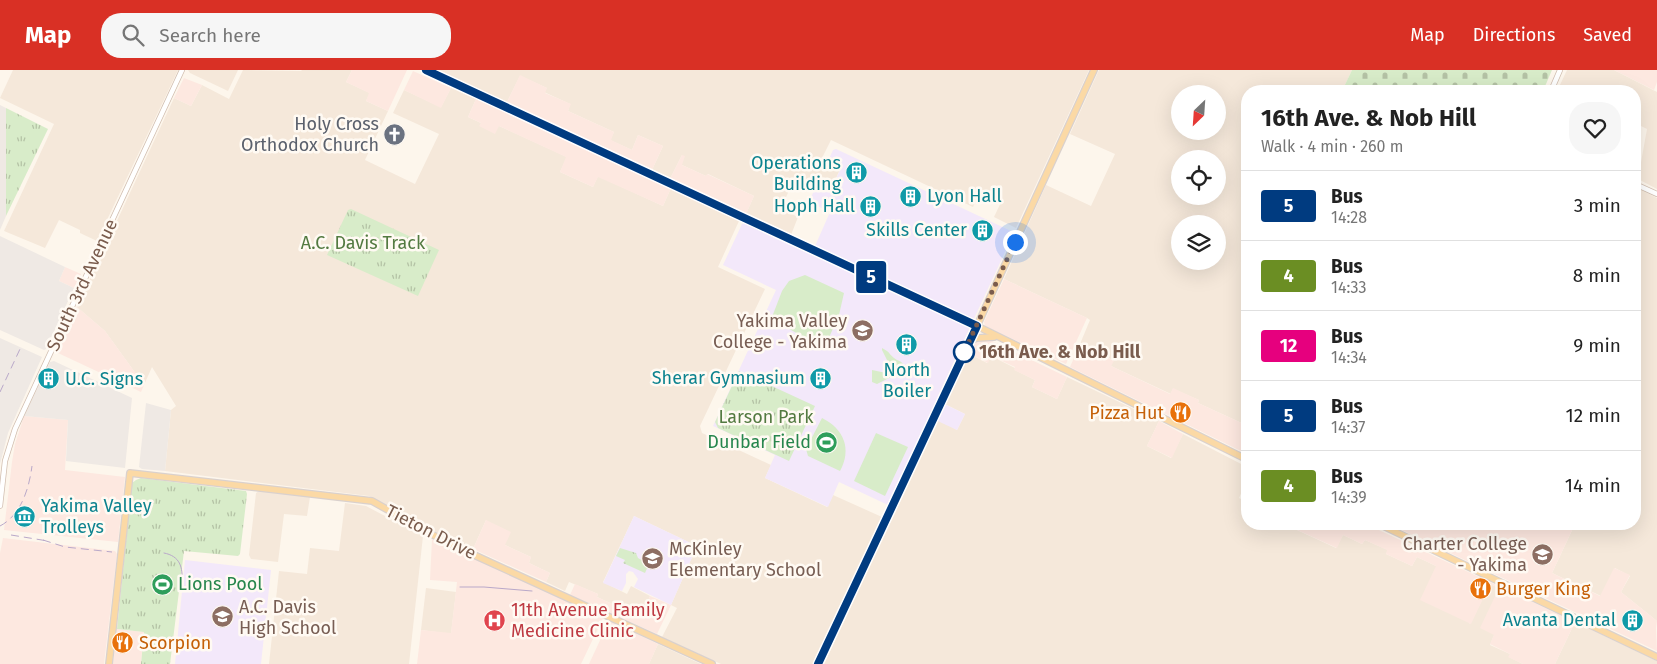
<!DOCTYPE html>
<html lang="en">
<head>
<meta charset="utf-8">
<style>
  :root { --surface:#fff; --page:#f6f6f6; --text:#222; --muted:#767676; --line:#e0e0e0; --accent:#d93025 }
  body { margin:0; font-family:"Fira Sans",sans-serif; background:var(--page); color:var(--text); height:100vh; display:flex; flex-direction:column; font-size:19px; white-space:nowrap }
  * { box-sizing:border-box; margin:0 }
  p { font-size:16px; color:var(--muted) }
  .icon { flex:none; width:28px; height:28px; fill:none; stroke:currentColor; stroke-width:2; stroke-linecap:round; stroke-linejoin:round }
  .map { position:relative; flex:1; overflow:hidden }
  .panel { position:absolute; left:1241px; top:15px; width:400px; height:445px; display:flex; flex-direction:column; background:var(--surface); border-radius:20px; box-shadow:0 5px 20px #0002 }
  .panel>* { flex:none }
  .badge { padding:0 10px; border-radius:4px; font-size:18px; line-height:32px }
  .needle { width:32px; rotate:205deg }
  .tools { position:absolute; left:1171px; top:15px; display:grid; gap:10px }
  .tools a { display:grid; place-items:center; width:55px; height:55px; border-radius:50%; background:var(--surface); box-shadow:0 5px 20px #0002; font-size:25px }
  .you { position:absolute; width:25px; height:25px; margin:-12px; border:4px solid #fff; border-radius:50%; background:#1a73e8; box-shadow:0 0 0 8px #1a73e833 }
  .map>.badge { position:absolute; translate:-50% -50%; box-shadow:0 0 0 2px #fff }
  .round { display:grid; place-items:center; flex:none; width:52px; height:52px; border-radius:20px; background:var(--page) }
  .headline { display:flex; align-items:center; justify-content:space-between; height:85px; padding:0 20px }
  h1 { font-size:24px; font-weight:700; line-height:38px }
  ul { padding:0; list-style:none }
  li { display:flex; align-items:center; gap:15px; height:70px; padding:0 20px; border-top:1px solid var(--line) }
  li div { flex:1 }
  li b { display:block; font-size:19px }
  li em { font-style:normal }
  li .badge { min-width:55px; font-weight:700; text-align:center }
  header { display:flex; align-items:center; gap:30px; box-sizing:border-box; height:70px; padding:0 25px; background:var(--accent); color:#fff }
  header strong { font-size:24px }
  nav { display:flex; gap:28px; margin-inline-start:auto; font-size:18px }
  .search { width:350px; height:45px; background:var(--page); display:flex; align-items:center; gap:12px; box-sizing:border-box; padding:0 18px; border-radius:20px; color:var(--muted); font-size:19px }
  .map>svg:first-child { display:block }
  .residential { fill:#f5e8da; fill-rule:evenodd }
  .commercial { fill:#fde8e0 }
  .industrial { fill:#efe9e4 }
  .education { fill:#f3e8fa }
  .grass { fill:#d8ecc9 }
  .cemetery { fill:url(#cemetery-stones) }
  .park { fill:url(#park-tufts) }
  .lines { fill:none; stroke-linecap:round; stroke-linejoin:round }
  .minor-casing { stroke:#d1beb0; stroke-width:6 }
  .major-casing { stroke:#dad1cd; stroke-width:8 }
  .minor { stroke:#fff; stroke-width:4.5 }
  .major { stroke:#fbd9a5; stroke-width:5.5 }
  .tram { stroke:#b9a8c9; stroke-width:1 }
  .rail { stroke:#b9a8c9; stroke-width:1; stroke-dasharray:8 5; stroke-linecap:butt }
  .line-casing { stroke:#fff; stroke-width:11 }
  .line { stroke:#003b80; stroke-width:8 }
  .walk { stroke:#7a5c4d; stroke-width:5; stroke-dasharray:0 9 }
  .stop-dot { fill:#fff; stroke:#003b80; stroke-width:2.5 }
  .labels { text-anchor:middle; stroke-width:5; stroke-linejoin:round; paint-order:stroke }
  .worship-label { font-size:18px; fill:#5b616d; stroke:#fffaf3; text-anchor:end }
  .culture-label { font-size:18px; fill:#0d838f; stroke:#fffaf3; text-anchor:end }
  .park-label { font-size:18px; fill:#537a41; stroke:#fffaf3 }
  .street-label { font-size:18px; fill:#7a5c4d; stroke:#fffaf3 }
  .education-label { font-size:18px; fill:#785e54; stroke:#fffaf3; text-anchor:end }
  .stop-label { font-size:18px; font-weight:bold; fill:#7a5c4d; stroke:#fffaf3; text-anchor:start }
  .food-label { font-size:18px; fill:#c56008; stroke:#fffaf3; text-anchor:start }
  .leisure-label { font-size:18px; fill:#27864d; stroke:#fffaf3; text-anchor:end }
  .health-label { font-size:18px; fill:#be3a42; stroke:#fffaf3; text-anchor:start }
</style>
</head>
<body>
<header>
<strong>Map</strong>
<div class="search"><svg class="icon" aria-label="search" viewBox="0 0 24 24"><circle cx="10" cy="10" r="6"/><path d="M15 15l6 6"/></svg>Search here</div>
<nav><a>Map</a><a>Directions</a><a>Saved</a></nav>
</header>
<div class="map">
<svg width="1657" height="594" viewBox="0 0 1657 594">
  <defs>
    <pattern id="cemetery-stones" width="16" height="16" patternUnits="userSpaceOnUse" patternTransform="scale(1.25)"><rect width="16" height="16" fill="#d8ecc9"/><path d="M2 7V4a2 2 0 0 1 4 0v3zM10 15v-3a2 2 0 0 1 4 0v3z" fill="#b4c2a5"/></pattern>
    <pattern id="park-tufts" width="24" height="20" patternUnits="userSpaceOnUse" patternTransform="scale(1.25)"><rect width="24" height="20" fill="#d8ecc9"/><path d="M3 7l-1-3M5 7V3M7 7l1-3M15 17l-1-3M17 17v-4M19 17l1-3" fill="none" stroke="#b4c2a5"/></pattern>
  </defs>
  <rect width="100%" height="100%" fill="#fdf6ec"/>
  <g class="residential">
    <polygon points="13,0 178,0 97,171 80,163 80,160 59,150 45,178 4,161 54,54 0,28"/>
    <polygon points="188,0 238,0 228,21 190,3"/>
    <polygon points="243,0 301,1 302,0 352,0 346,12 370,23 366,31 388,41 365,90 415,114 439,64 393,43 404,20 441,37 451,18 476,29 468,47 481,53 480,56 499,56 567,87 560,102 593,117 598,106 663,136 671,118 739,151 718,197 765,219 700,356 702,363 771,395 765,408 827,437 833,425 882,447 814,594 721,594 662,567 677,538 671,535 697,476 634,446 603,512 627,524 631,516 650,526 641,547 597,527 598,524 569,512 565,521 546,512 550,503 529,493 531,487 505,475 486,450 473,479 427,458 369,426 165,401 171,340 176,336 152,297 144,315 105,261 77,237 174,28 191,36 202,15 229,29"/>
    <polygon points="437,0 1089,0 1016,158 994,147 1002,130 981,120 973,137 831,70 822,88 841,97 834,113 815,104 809,119 793,111 781,139 798,147 791,165 746,144 754,126 708,104 706,106 682,95 682,85 670,109 652,100 663,76 638,65 632,80 610,70 614,62 568,41 570,34 544,22 547,18 520,6 507,32"/>
    <path d="M1099 0H1352L1342 21H1248V352L1246 355 1198 333 1199 330 1173 319 1171 324 1111 296 1113 290 1080 274 1090 250 1087 248 1004 209 1046 115 1091 136 1115 84 1070 64ZM1180 24H1218V61H1180ZM1180 89H1218V126H1180ZM1180 154H1218V191H1180Z"/>
    <polygon points="1567,0 1614,0 1657,22 1657,119 1638,109 1647,59 1635,53 1635,21 1568,21 1559,17"/>
    <polygon points="1635,117 1657,128 1657,551 1621,522 1630,506 1615,498 1601,526 1552,503 1575,454 1635,454"/>
    <polygon points="968,283 987,293 991,286 1015,298 1015,300 1035,310 1032,317 1057,329 1067,307 1159,351 1147,376 1171,388 1183,364 1247,397 1247,410 1239,428 1247,432 1248,454 1284,454 1336,478 1343,465 1362,474 1365,470 1388,480 1386,484 1412,496 1417,487 1436,496 1470,554 1490,514 1499,518 1494,565 1490,575 1510,584 1509,587 1523,594 824,594 938,349 957,360 965,344 945,334"/>
    <polygon points="259,421 310,427 307,446 284,444 278,492 251,489 249,485 256,423"/>
    <polygon points="345,433 366,436 423,466 409,594 269,594 279,501 307,504 310,478 339,481"/>
    <polygon points="426,518 456,522 451,564 421,560"/>
    <polygon points="1575,552 1657,591 1657,594 1555,594"/>
    <polygon points="658,574 701,594 649,594"/>
  </g>
  <g class="commercial">
    <polygon points="352,0 407,0 388,41 366,31 369,23 346,12"/>
    <polygon points="1614,0 1657,0 1657,12 1654,20"/>
    <polygon points="413,1 451,18 441,38 404,20"/>
    <polygon points="520,5 547,18 545,23 571,34 568,41 614,62 611,70 632,80 638,65 663,76 652,100 507,32"/>
    <polygon points="184,8 202,15 191,36 174,28"/>
    <polygon points="476,29 671,118 663,136 598,107 593,117 560,102 566,87 499,56 495,64 479,56 481,53 468,47"/>
    <polygon points="682,85 685,86 682,95 706,106 707,104 754,126 746,144 670,109"/>
    <polygon points="65,197 81,204 74,218 59,211"/>
    <polygon points="1004,209 1087,248 1066,294 985,256 984,252"/>
    <polygon points="77,237 105,261 144,315 141,322 58,283 56,279"/>
    <polygon points="982,269 990,270 1067,307 1057,329 1032,317 1035,310 1014,300 1015,297 991,286 988,293 968,283 976,272"/>
    <polygon points="1080,274 1114,291 1111,296 1170,324 1173,318 1199,330 1198,333 1246,355 1247,352 1247,384 1070,297"/>
    <polygon points="24,346 68,350 65,400 125,407 118,472 4,460 12,392 15,374"/>
    <polygon points="1159,351 1183,364 1172,388 1147,376"/>
    <polygon points="486,450 511,462 505,475 531,487 529,493 550,503 546,512 473,479"/>
    <polygon points="1284,454 1366,454 1575,552 1555,594 1523,594 1508,587 1510,584 1490,574 1494,565 1480,558 1499,518 1490,514 1471,554 1420,530 1436,496 1417,487 1412,496 1386,484 1387,480 1365,470 1362,474 1343,465 1337,478"/>
    <polygon points="1389,454 1575,454 1552,503 1600,526 1614,498 1630,505 1621,522 1657,551 1656,558 1657,581"/>
    <polygon points="3,468 115,481 117,484 104,594 0,594 0,483"/>
    <polygon points="432,469 603,548 581,594 417,594 421,560 451,563 457,512 430,510"/>
    <polygon points="575,514 598,524 597,527 641,547 650,526 671,535 657,564 570,525"/>
    <polygon points="609,551 658,574 649,594 589,594"/>
    <polygon points="117,559 144,562 141,593 142,594 113,594"/>
  </g>
  <g class="industrial">
    <polygon points="0,35 6,38 6,146 0,160 0,166 65,197 59,211 74,218 46,279 44,280 0,260"/>
    <polygon points="0,268 42,287 8,363 0,394"/>
    <polygon points="54,291 132,328 125,398 66,391 68,350 24,346 50,292"/>
    <polygon points="146,333 171,340 165,401 142,399 139,397"/>
  </g>
  <g class="education">
    <polygon points="836,79 1011,161 1013,165 936,330 965,344 957,360 929,347 888,435 839,412 828,437 765,408 775,385 713,356 776,220 723,195 742,154 745,153 812,183 830,142 809,132 820,107 834,113 841,98 828,91 833,80"/>
    <polygon points="634,446 697,476 671,535 634,517 638,509 633,502 629,501 626,504 626,513 622,521 603,513"/>
    <polygon points="185,490 271,500 261,594 175,594"/>
  </g>
  <g class="grass">
    <polygon points="805,205 844,223 839,245 827,272 818,275 791,260 772,247 782,221 789,211"/>
    <path d="M882 278C890 282 889 284 894 288 898 291 900 290 903 294L899 300H892L882 280Z"/>
    <polygon points="872,300 891,304 891,307 877,314 872,312"/>
    <path d="M822 348C844 359 852 379 840 401L808 386 806 379Z"/>
    <polygon points="876,363 908,377 885,426 854,411"/>
  </g>
  <polygon class="cemetery" points="1352,0 1552,0 1543,21 1342,21"/>
  <g class="park">
    <polygon points="6,38 48,59 6,146"/>
    <polygon points="351,139 439,180 418,226 327,185 348,140"/>
    <polygon points="739,301 815,336 789,391 718,358 715,352"/>
    <polygon points="141,408 246,421 247,424 240,484 238,486 184,481 170,594 141,594 144,562 117,559 132,413 136,410"/>
    <polygon points="620,478 636,483 638,488 649,494 645,503 623,493 625,490 616,486"/>
  </g>
  <g class="lines">
    <defs>
      <g id="minor">
        <polyline points="1551,21 1560,0"/>
        <polyline points="1635,114 1657,124"/>
        <polyline points="0,436 5,391 15,359 182,0"/>
      </g>
      <g id="major">
        <polyline points="426,0 977,256 1248,390"/>
        <polyline points="969,271 977,268 994,267"/>
        <polyline points="1379,454 1657,587"/>
        <polyline points="109,594 130,403 372,431 429,463 472,484 712,594"/>
        <polyline points="818,594 977,256 1094,0"/>
      </g>
    </defs>
    <use href="#minor" class="minor-casing"/>
    <use href="#major" class="major-casing"/>
    <use href="#minor" class="minor"/>
    <use href="#major" class="major"/>
    <g class="tram">
      <path d="M164 483C180 486 183 497 182 512"/>
      <polyline points="460,517 484,517 532,521"/>
    </g>
    <g class="rail">
      <polyline points="0,322 20,279"/>
      <path d="M0 456C21 445 29 419 32 396"/>
      <polyline points="11,465 48,471"/>
      <polyline points="43,470 65,477 112,482"/>
    </g>
  </g>
  <g class="lines">
    <defs>
      <polyline id="line" points="426,0 977,256 818,594"/>
    </defs>
    <use href="#line" class="line-casing"/>
    <use href="#line" class="line"/>
    <polyline class="walk" points="964,282 961,289 1015,172"/>
  </g>
  <defs>
    <symbol id="church-disc" viewBox="-11 -11 22 22"><circle r="9.5" fill="#6b7280" stroke="#fffaf3"/><path d="M-1.2-6h2.4v3.5h3.3v2.4h-3.3V6h-2.4V-.1h-3.3v-2.4h3.3Z" fill="#fff"/></symbol>
    <symbol id="building-disc" viewBox="-11 -11 22 22"><circle r="9.5" fill="#0f9aa8" stroke="#fffaf3"/><path d="M-4-6H4V6H1V3H-1V6H-4ZM-2.5-4.3h1.7v1.8h-1.7ZM.8-4.3h1.7v1.8H.8ZM-2.5-1h1.7V.8h-1.7ZM.8-1h1.7V.8H.8Z" fill="#fff"/></symbol>
    <symbol id="university-disc" viewBox="-11 -11 22 22"><circle r="9.5" fill="#8d6e63" stroke="#fffaf3"/><path d="M0-5L7-2L0 1L-7-2ZM-4 1L0 2.5L4 1V4Q0 6-4 4Z" fill="#fff"/></symbol>
    <symbol id="restaurant-disc" viewBox="-11 -11 22 22"><circle r="9.5" fill="#e8710a" stroke="#fffaf3"/><path d="M-5-6h1v4h1v-4h1v4h1v-4h1v5L-1.5 .5V6h-2V.5L-5-1ZM5-6V6H3V1.5H1.5Q1.5-4 5-6Z" fill="#fff"/></symbol>
    <symbol id="stadium-disc" viewBox="-11 -11 22 22"><circle r="9.5" fill="#2e9e5b" stroke="#fffaf3"/><path d="M0-5a6.5 5 0 1 0 0 10a6.5 5 0 1 0 0-10ZM-3.5-1.8h7v3.6h-7Z" fill="#fff"/></symbol>
    <symbol id="museum-disc" viewBox="-11 -11 22 22"><circle r="9.5" fill="#0f9aa8" stroke="#fffaf3"/><path d="M0-6L6-3V-2H-6V-3ZM-5-1h2V3h-2ZM-1-1h2V3h-2ZM3-1h2V3H3ZM-6 4H6V6H-6Z" fill="#fff"/></symbol>
    <symbol id="school-disc" viewBox="-11 -11 22 22"><circle r="9.5" fill="#8d6e63" stroke="#fffaf3"/><path d="M0-5L7-2L0 1L-7-2ZM-4 1L0 2.5L4 1V4Q0 6-4 4Z" fill="#fff"/></symbol>
    <symbol id="hospital-disc" viewBox="-11 -11 22 22"><circle r="9.5" fill="#e0444e" stroke="#fffaf3"/><path d="M-5-5h3v3.5h4V-5h3V5h-3V1.5h-4V5h-3Z" fill="#fff"/></symbol>
  </defs>
  <g fill-rule="evenodd">
    <use href="#church-disc" x="382" y="52" width="25" height="25"/>
    <use href="#building-disc" x="844" y="90" width="25" height="25"/>
    <use href="#building-disc" x="898" y="114" width="25" height="25"/>
    <use href="#building-disc" x="858" y="124" width="25" height="25"/>
    <use href="#building-disc" x="970" y="148" width="25" height="25"/>
    <use href="#university-disc" x="850" y="248" width="25" height="25"/>
    <use href="#building-disc" x="894" y="262" width="25" height="25"/>
    <use href="#building-disc" x="808" y="296" width="25" height="25"/>
    <use href="#building-disc" x="36" y="296" width="25" height="25"/>
    <use href="#restaurant-disc" x="1168" y="330" width="25" height="25"/>
    <use href="#stadium-disc" x="814" y="360" width="25" height="25"/>
    <use href="#museum-disc" x="12" y="434" width="25" height="25"/>
    <use href="#university-disc" x="1530" y="472" width="25" height="25"/>
    <use href="#school-disc" x="640" y="476" width="25" height="25"/>
    <use href="#stadium-disc" x="150" y="502" width="25" height="25"/>
    <use href="#restaurant-disc" x="1468" y="506" width="25" height="25"/>
    <use href="#school-disc" x="210" y="534" width="25" height="25"/>
    <use href="#hospital-disc" x="482" y="538" width="25" height="25"/>
    <use href="#building-disc" x="1620" y="538" width="25" height="25"/>
    <use href="#restaurant-disc" x="110" y="560" width="25" height="25"/>
  </g>
  <circle class="stop-dot" cx="964" cy="282" r="10"/>
  <g class="labels">
    <g class="worship-label">
      <text x="379" y="60">Holy Cross<tspan x="379" dy="21">Orthodox Church</tspan></text>
    </g>
    <g class="culture-label">
      <text x="841" y="99">Operations<tspan x="841" dy="21">Building</tspan></text>
      <text x="927" y="132" text-anchor="start">Lyon Hall</text>
      <text x="855" y="142">Hoph Hall</text>
      <text x="967" y="166">Skills Center</text>
      <text x="907" y="306" text-anchor="middle">North<tspan x="907" dy="21">Boiler</tspan></text>
      <text x="805" y="314">Sherar Gymnasium</text>
      <text x="65" y="315" text-anchor="start">U.C. Signs</text>
      <text x="41" y="442" text-anchor="start">Yakima Valley<tspan x="41" dy="21">Trolleys</tspan></text>
      <text x="1616" y="556">Avanta Dental</text>
    </g>
    <g class="park-label">
      <text x="363" y="179">A.C. Davis Track</text>
      <text x="766" y="353">Larson Park</text>
    </g>
    <g class="street-label">
      <text transform="translate(82 215) rotate(-65)" y="6">South 3rd Avenue</text>
      <text transform="translate(431 462) rotate(27)" y="6">Tieton Drive</text>
    </g>
    <g class="education-label">
      <text x="847" y="257">Yakima Valley<tspan x="847" dy="21">College - Yakima</tspan></text>
      <text x="1527" y="480">Charter College<tspan x="1527" dy="21">- Yakima</tspan></text>
      <text x="669" y="485" text-anchor="start">McKinley<tspan x="669" dy="21">Elementary School</tspan></text>
      <text x="239" y="543" text-anchor="start">A.C. Davis<tspan x="239" dy="21">High School</tspan></text>
    </g>
    <g class="stop-label">
      <text x="979" y="288">16th Ave. &amp; Nob Hill</text>
    </g>
    <g class="food-label">
      <text x="1164" y="349" text-anchor="end">Pizza Hut</text>
      <text x="1496" y="525">Burger King</text>
      <text x="139" y="579">Scorpion</text>
    </g>
    <g class="leisure-label">
      <text x="811" y="378">Dunbar Field</text>
      <text x="178" y="520" text-anchor="start">Lions Pool</text>
    </g>
    <g class="health-label">
      <text x="511" y="546">11th Avenue Family<tspan x="511" dy="21">Medicine Clinic</tspan></text>
    </g>
  </g>
</svg>
<div class="tools">
<a><svg class="needle" viewBox="-14 -14 28 28"><path d="M0-13l5 13h-10z" fill="#e53935"/><path d="M0 13l5-13h-10z" fill="#767676"/></svg></a>
<a><svg class="icon" aria-label="locate" viewBox="0 0 24 24"><circle cx="12" cy="12" r="6"/><path d="M12 2v4M12 18v4M2 12h4M18 12h4"/></svg></a>
<a><svg class="icon" aria-label="layers" viewBox="0 0 24 24"><path d="M12 4l9 5-9 5-9-5zM3 14l9 5 9-5"/></svg></a>
</div>
<div class="you" style="left:1015px;top:172px"></div>
<b class="badge" style="left:871px;top:207px;background:#003b80;color:#fff">5</b>
<section class="panel">
<div class="headline"><div><h1>16th Ave. &amp; Nob Hill</h1><p>Walk · 4 min · 260 m</p></div><a class="round"><svg class="icon" aria-label="heart" viewBox="0 0 24 24"><path d="M12 20l-8-8c-3-5 5-10 8-4 3-6 11-1 8 4z"/></svg></a></div>
<ul>
<li><span class="badge" style="background:#003b80;color:#fff">5</span><div><b>Bus</b><p>14:28</p></div><em>3 min</em></li>
<li><span class="badge" style="background:#6b8e23;color:#fff">4</span><div><b>Bus</b><p>14:33</p></div><em>8 min</em></li>
<li><span class="badge" style="background:#e6007e;color:#fff">12</span><div><b>Bus</b><p>14:34</p></div><em>9 min</em></li>
<li><span class="badge" style="background:#003b80;color:#fff">5</span><div><b>Bus</b><p>14:37</p></div><em>12 min</em></li>
<li><span class="badge" style="background:#6b8e23;color:#fff">4</span><div><b>Bus</b><p>14:39</p></div><em>14 min</em></li>
</ul>
</section>
</div>
</body>
</html>
